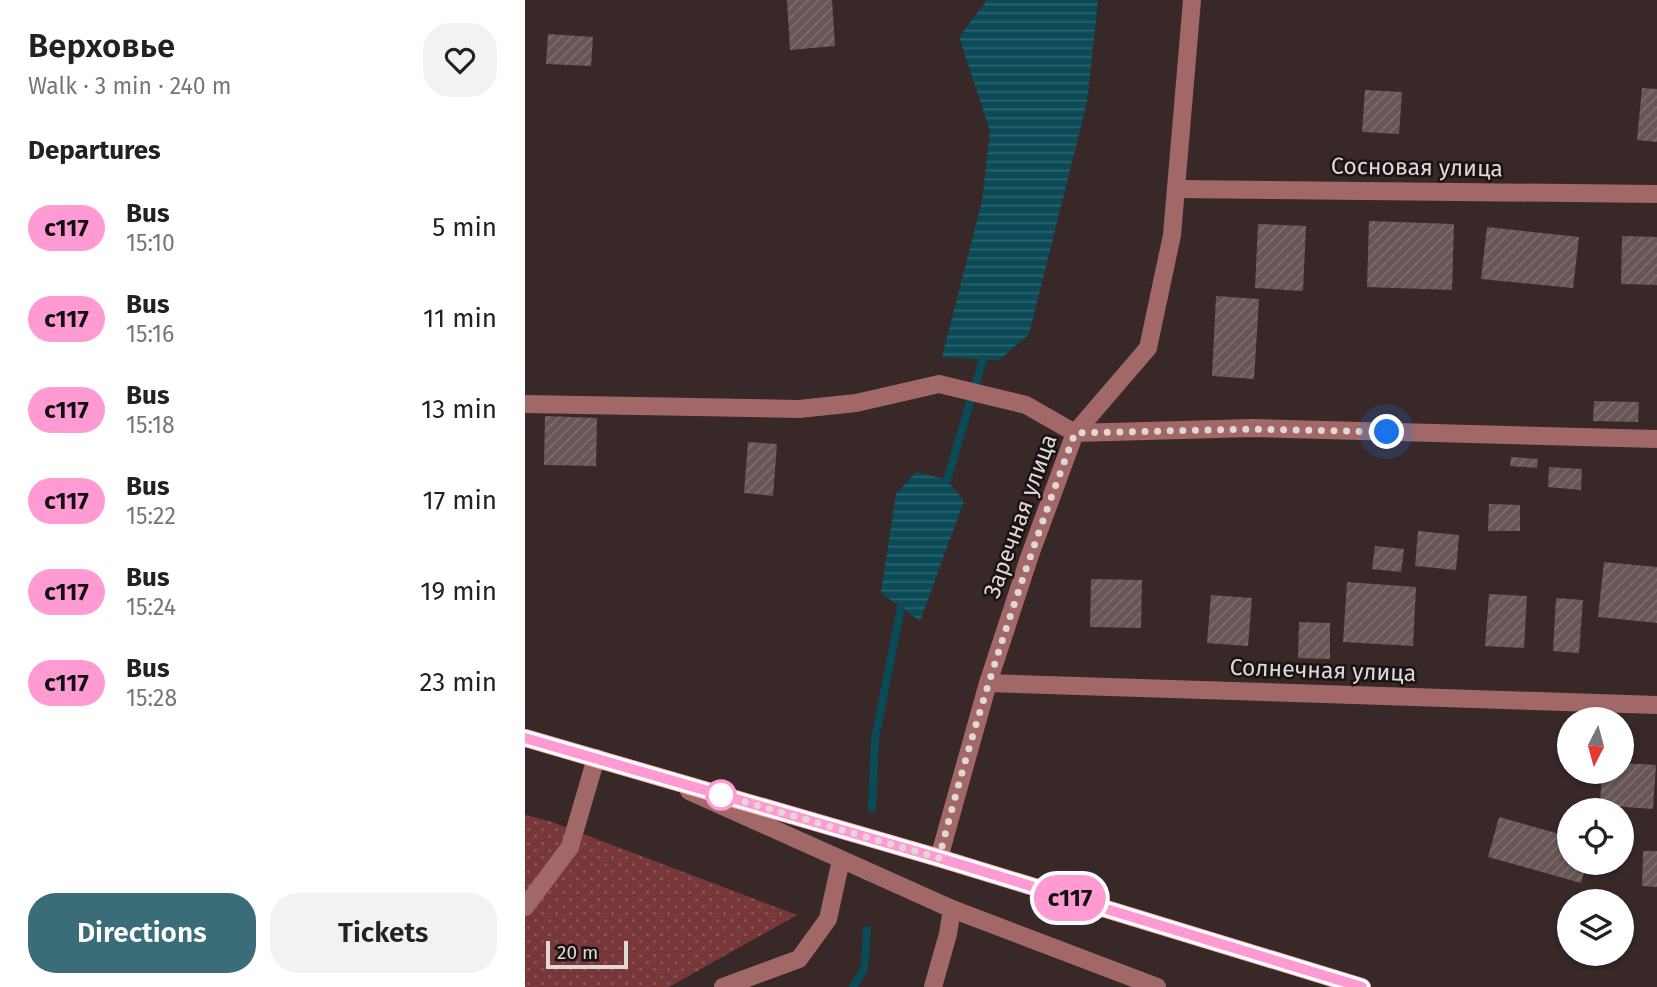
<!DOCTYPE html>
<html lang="en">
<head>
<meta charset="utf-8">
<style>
  :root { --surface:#fff; --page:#f2f2f2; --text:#222; --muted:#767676; --accent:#3a6d78 }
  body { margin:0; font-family:"Fira Sans",sans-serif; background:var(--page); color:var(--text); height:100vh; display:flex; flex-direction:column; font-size:26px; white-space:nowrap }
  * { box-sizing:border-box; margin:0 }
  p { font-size:23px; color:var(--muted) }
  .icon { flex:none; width:38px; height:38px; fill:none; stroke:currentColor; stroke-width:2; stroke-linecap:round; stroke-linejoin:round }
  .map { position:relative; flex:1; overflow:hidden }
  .sheet { display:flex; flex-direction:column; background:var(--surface); width:525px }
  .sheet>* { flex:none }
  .badge { padding:0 14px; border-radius:23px; font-size:24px; line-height:46px }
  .needle { width:46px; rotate:186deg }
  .buttons { position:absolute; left:1032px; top:707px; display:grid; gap:14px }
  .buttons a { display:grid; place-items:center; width:77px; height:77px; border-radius:50%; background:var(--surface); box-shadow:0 2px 5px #0004; font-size:35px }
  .scale { position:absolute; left:21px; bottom:18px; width:82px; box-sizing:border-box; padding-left:7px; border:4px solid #e2d7d7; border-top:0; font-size:19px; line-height:24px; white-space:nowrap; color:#e2d7d7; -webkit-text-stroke:5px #1a1313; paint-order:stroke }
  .you { position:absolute; width:35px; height:35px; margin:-18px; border:5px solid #fff; border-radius:50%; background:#1a73e8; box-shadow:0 0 0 10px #1a73e833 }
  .map>.badge { position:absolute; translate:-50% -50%; box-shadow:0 0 0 4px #fff }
  h2 { padding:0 28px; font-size:26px; line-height:63px }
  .round { display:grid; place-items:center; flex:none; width:74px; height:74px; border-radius:28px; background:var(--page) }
  .head { display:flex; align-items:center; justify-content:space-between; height:119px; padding:0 28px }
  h1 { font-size:33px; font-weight:600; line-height:52px }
  .action { display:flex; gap:14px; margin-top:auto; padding:14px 28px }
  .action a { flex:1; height:80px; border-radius:28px; background:var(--accent); color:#fff; font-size:28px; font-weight:600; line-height:80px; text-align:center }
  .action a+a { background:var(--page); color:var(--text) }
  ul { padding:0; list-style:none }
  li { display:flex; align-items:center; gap:21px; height:91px; padding:0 28px }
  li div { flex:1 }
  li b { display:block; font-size:26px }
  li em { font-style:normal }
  li .badge { min-width:77px; font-weight:700; text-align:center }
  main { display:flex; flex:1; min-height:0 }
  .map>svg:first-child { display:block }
  .green { fill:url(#green-dots) }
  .water { fill:url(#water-rules) }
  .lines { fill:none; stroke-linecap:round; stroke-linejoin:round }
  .stream { stroke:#0a4b57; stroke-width:8 }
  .building { fill:url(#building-hatch) }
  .minor { stroke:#a26868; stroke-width:18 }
  .major { stroke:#fbb3b2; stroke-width:18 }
  .line-casing { stroke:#fff; stroke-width:16 }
  .line { stroke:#ff9ad2; stroke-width:10 }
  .walk { stroke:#e2d7d7; stroke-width:7; stroke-dasharray:0 12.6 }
  .stop-dot { fill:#fff; stroke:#ff9ad2; stroke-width:3.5 }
  .labels { text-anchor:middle; stroke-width:5; stroke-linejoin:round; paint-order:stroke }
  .street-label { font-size:23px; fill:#e2d7d7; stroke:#1a1313 }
</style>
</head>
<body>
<main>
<section class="sheet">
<div class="head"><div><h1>Верховье</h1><p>Walk · 3 min · 240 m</p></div><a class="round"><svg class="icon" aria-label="heart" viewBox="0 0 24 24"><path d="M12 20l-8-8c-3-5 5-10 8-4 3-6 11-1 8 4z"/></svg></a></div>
<h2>Departures</h2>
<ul>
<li><span class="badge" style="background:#ff9ad2;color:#111">с117</span><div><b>Bus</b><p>15:10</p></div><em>5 min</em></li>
<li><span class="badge" style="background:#ff9ad2;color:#111">с117</span><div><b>Bus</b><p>15:16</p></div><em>11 min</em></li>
<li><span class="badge" style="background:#ff9ad2;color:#111">с117</span><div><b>Bus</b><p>15:18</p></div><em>13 min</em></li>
<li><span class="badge" style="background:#ff9ad2;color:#111">с117</span><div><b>Bus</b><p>15:22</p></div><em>17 min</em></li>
<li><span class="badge" style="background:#ff9ad2;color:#111">с117</span><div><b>Bus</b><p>15:24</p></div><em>19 min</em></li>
<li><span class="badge" style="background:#ff9ad2;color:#111">с117</span><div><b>Bus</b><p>15:28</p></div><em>23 min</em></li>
</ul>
<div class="action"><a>Directions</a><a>Tickets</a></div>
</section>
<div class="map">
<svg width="1132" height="987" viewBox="0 0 1132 987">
  <defs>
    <pattern id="green-dots" width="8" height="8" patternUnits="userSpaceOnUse" patternTransform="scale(1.75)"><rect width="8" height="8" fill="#78383a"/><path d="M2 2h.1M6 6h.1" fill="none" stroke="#8b5456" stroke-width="1.8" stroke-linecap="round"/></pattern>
    <pattern id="water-rules" width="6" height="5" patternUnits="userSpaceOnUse" patternTransform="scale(1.75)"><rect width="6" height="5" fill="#0a4b57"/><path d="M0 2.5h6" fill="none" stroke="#2d646e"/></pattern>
    <pattern id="building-hatch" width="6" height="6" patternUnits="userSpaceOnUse" patternTransform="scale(1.75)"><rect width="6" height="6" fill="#685656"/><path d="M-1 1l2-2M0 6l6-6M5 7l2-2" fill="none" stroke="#7d6e6e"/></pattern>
  </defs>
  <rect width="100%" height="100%" fill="#382828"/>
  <polygon class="green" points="0,815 24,821 272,915 144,987 0,987"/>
  <g class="water">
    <polygon points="462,0 573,0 562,102 504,334 474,360 417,357 457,201 465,131 434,37"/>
    <polygon points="391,472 422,480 439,501 395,621 356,593 371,494"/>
  </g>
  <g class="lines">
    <g class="stream">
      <polyline points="422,480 458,359"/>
      <polyline points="347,808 350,739 376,607"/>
      <polyline points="328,987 339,969 342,930"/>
    </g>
  </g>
  <g class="building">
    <polygon points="262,0 307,0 310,46 265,50"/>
    <polygon points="23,34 68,37 66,66 21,64"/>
    <polygon points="1117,88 1132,89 1132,142 1112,140"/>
    <polygon points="840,90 877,92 874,134 837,132"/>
    <polygon points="844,221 929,224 927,290 842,287"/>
    <polygon points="733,224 781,226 778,291 730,288"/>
    <polygon points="962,227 1054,237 1048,288 956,279"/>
    <polygon points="1097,236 1132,237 1132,285 1096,284"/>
    <polygon points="691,296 734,299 729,379 687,376"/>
    <polygon points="1069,401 1114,402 1113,422 1068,421"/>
    <polygon points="20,416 72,418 71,466 19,465"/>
    <polygon points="223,442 252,444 248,496 219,493"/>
    <polygon points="986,457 1013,459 1012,468 985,466"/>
    <polygon points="1024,467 1057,469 1056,490 1023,487"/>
    <polygon points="964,504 995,505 995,531 963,531"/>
    <polygon points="893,531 934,535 931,570 890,566"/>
    <polygon points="850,546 879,549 876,572 847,569"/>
    <polygon points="1079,562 1132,567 1132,623 1073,617"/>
    <polygon points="566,579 617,580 616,628 565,627"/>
    <polygon points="822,582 891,587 888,646 818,642"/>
    <polygon points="964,594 1002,596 999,648 960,646"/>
    <polygon points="686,595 727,598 723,646 682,643"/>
    <polygon points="1031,598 1058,600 1054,653 1028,651"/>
    <polygon points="774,622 805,623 805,659 773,658"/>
    <polygon points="1097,763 1131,765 1128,809 1075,805 1077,772 1097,772"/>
    <polygon points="974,817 1045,837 1045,863 1062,863 1056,883 963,857"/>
    <polygon points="1118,851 1132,851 1132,887 1117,886"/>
  </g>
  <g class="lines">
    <g class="minor">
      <polyline points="652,189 1132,194"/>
      <polyline points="0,404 274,409 331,403 414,384 501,405 550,433 727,428 1132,439"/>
      <polyline points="463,683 1132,705"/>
      <polyline points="164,791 427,909 632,987"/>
      <polyline points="414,858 463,683 505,555 550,433 623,348 647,235 667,0"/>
      <polyline points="0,907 45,847 71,758"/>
      <polyline points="198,987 274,959 303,919 316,860"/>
      <polyline points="408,987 423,934 427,909"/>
    </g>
    <polyline class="major" points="0,738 414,858 837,987"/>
  </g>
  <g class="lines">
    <defs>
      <polyline id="line" points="0,738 414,858 837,987"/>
    </defs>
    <use href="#line" class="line-casing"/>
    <use href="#line" class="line"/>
    <path class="walk" d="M196 795 414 858C451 713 498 572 550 433L727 429 862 432"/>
  </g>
  <circle class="stop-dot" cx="196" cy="795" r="14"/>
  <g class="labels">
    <g class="street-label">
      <text transform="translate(892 167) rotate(1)" y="8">Сосновая улица</text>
      <text transform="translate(495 516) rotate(-70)" y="8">Заречная улица</text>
      <text transform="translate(798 670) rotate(2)" y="8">Солнечная улица</text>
    </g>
  </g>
</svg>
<div class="buttons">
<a><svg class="needle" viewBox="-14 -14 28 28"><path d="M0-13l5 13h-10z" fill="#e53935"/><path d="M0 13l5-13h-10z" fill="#767676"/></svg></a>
<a><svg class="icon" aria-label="locate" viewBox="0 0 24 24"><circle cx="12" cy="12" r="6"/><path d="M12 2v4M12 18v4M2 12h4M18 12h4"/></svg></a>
<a><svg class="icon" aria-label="layers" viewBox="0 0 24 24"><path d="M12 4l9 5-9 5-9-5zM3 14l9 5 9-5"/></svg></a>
</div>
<div class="scale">20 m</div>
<div class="you" style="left:862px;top:432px"></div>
<b class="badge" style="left:545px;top:898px;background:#ff9ad2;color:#111">с117</b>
</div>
</main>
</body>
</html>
